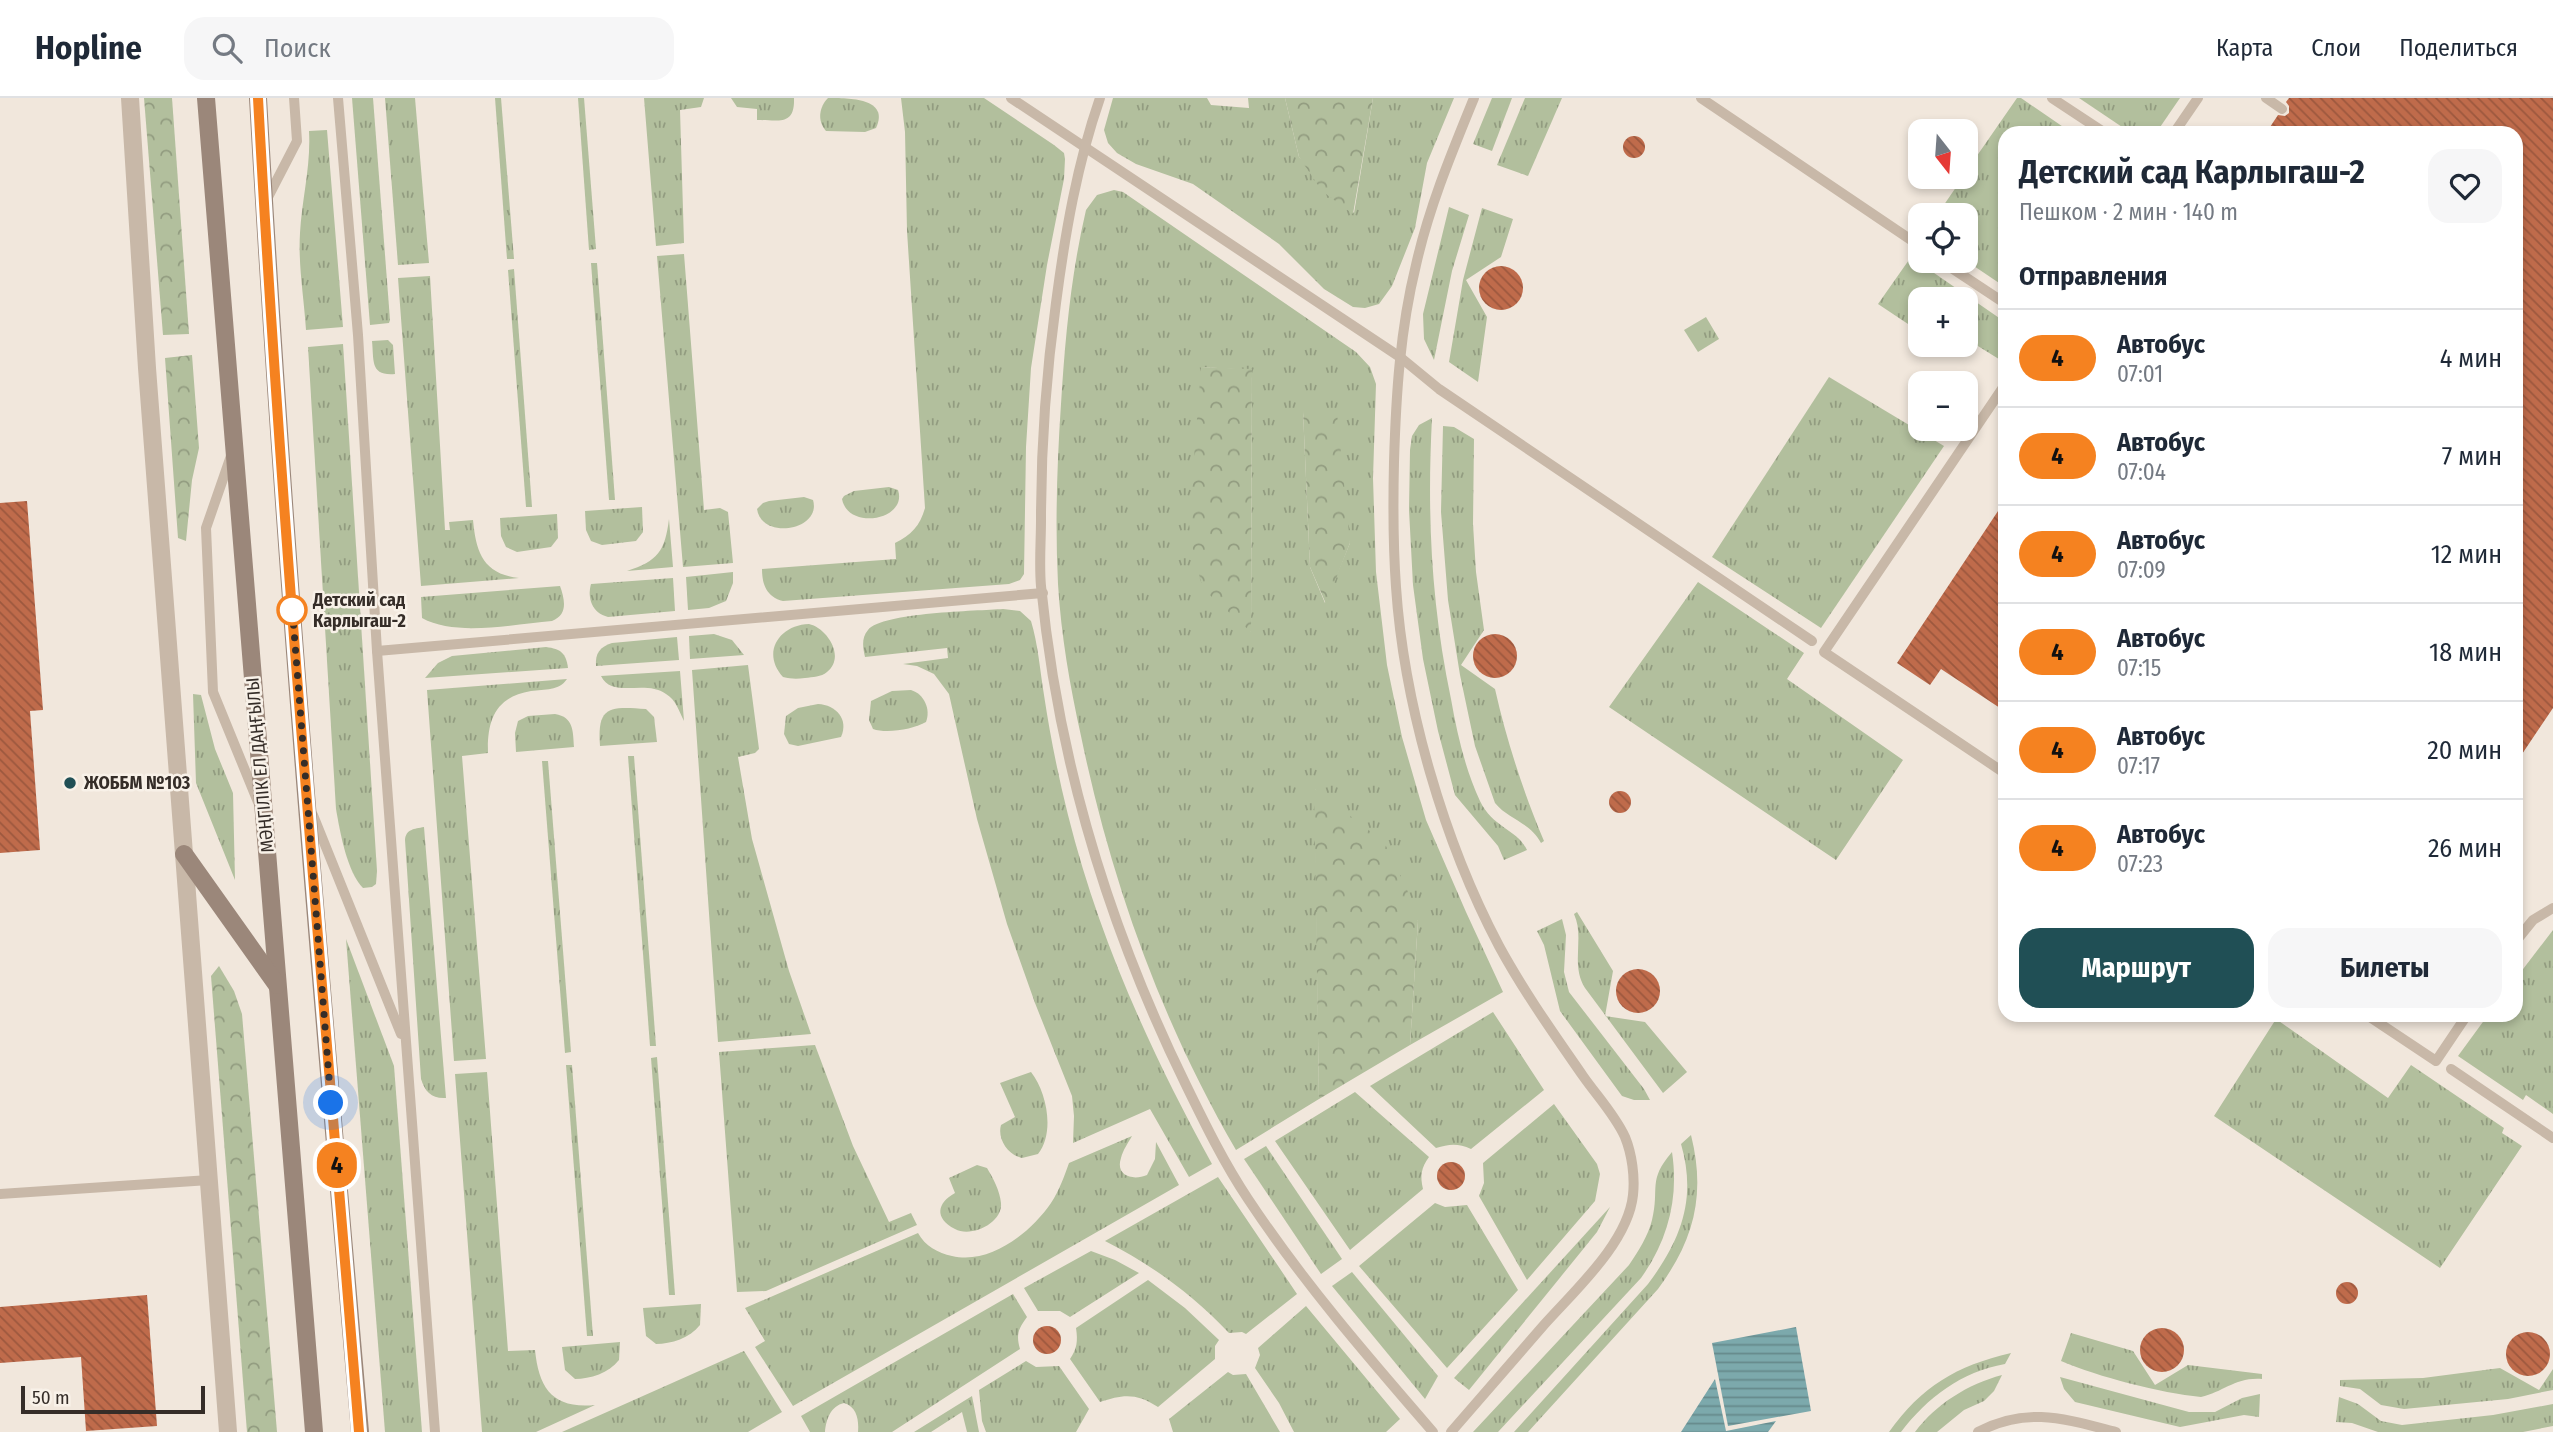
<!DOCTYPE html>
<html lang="ru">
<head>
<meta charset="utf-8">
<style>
  :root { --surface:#fff; --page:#f6f6f7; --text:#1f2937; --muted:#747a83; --line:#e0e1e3; --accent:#204f55 }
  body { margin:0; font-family:"Fira Sans Condensed",sans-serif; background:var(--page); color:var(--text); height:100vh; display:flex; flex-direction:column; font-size:26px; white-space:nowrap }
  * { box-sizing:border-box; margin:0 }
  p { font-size:23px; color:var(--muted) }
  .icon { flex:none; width:38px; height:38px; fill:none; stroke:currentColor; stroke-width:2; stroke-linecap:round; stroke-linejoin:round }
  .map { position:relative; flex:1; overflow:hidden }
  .panel { position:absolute; left:1998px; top:28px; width:525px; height:896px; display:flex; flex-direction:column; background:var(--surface); border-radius:21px; box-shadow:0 4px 10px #0003 }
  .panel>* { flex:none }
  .badge { padding:0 14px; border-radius:23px; font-size:24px; line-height:46px }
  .needle { width:46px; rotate:163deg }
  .fabs { position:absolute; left:1908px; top:21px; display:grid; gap:14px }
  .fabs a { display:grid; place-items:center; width:70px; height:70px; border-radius:14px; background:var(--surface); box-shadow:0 4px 10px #0003; font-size:35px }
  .scale { position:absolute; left:21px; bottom:18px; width:184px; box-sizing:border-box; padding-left:7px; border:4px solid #352d28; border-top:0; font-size:19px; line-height:24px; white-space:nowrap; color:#352d28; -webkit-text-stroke:5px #f8f1e8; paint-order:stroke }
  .you { position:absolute; width:35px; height:35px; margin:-18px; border:5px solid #fff; border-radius:50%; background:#1a73e8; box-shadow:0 0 0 10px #1a73e833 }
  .map>.badge { position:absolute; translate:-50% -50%; box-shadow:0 0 0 4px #fff }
  h2 { padding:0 21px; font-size:26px; line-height:63px }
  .round { display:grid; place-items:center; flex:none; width:74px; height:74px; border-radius:21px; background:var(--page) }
  .head { display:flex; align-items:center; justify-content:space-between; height:119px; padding:0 21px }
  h1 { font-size:33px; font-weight:700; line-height:52px }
  .action { display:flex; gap:14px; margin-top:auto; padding:14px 21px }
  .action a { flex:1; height:80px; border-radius:21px; background:var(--accent); color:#fff; font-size:28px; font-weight:700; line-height:80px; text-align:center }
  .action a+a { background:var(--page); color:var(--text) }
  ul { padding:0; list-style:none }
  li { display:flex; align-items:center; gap:21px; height:98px; padding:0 21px; border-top:2px solid var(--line) }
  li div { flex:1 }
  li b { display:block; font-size:26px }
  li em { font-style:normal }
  li .badge { min-width:77px; font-weight:700; text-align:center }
  header { display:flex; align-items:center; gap:42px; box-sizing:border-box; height:98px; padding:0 35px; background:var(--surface); border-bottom:2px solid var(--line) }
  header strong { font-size:33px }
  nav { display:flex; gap:38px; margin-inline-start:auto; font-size:24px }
  .search { width:490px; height:63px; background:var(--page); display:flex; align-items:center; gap:18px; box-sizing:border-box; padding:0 24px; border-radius:21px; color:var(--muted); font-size:26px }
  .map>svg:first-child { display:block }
  .grass { fill:url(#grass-tufts); fill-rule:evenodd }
  .forest { fill:url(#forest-crowns) }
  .water { fill:url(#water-rules) }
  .building { fill:url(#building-back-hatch) }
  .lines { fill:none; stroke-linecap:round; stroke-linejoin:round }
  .service { stroke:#c8b8a8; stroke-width:10 }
  .minor { stroke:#c8b8a8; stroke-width:18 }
  .secondary { stroke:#9b877a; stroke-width:18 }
  .line-casing { stroke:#fff; stroke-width:16 }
  .line { stroke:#f58220; stroke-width:10 }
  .walk { stroke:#352d28; stroke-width:7; stroke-dasharray:0 12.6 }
  .stop-dot { fill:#fff; stroke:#f58220; stroke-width:3.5 }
  .poi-dot { fill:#204f55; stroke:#f8f1e8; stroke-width:2.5 }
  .labels { text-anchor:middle; stroke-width:5; stroke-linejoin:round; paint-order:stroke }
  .stop-label { font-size:18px; font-weight:bold; fill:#352d28; stroke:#f8f1e8; text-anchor:start }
  .street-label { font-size:18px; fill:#352d28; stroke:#f8f1e8 }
  .poi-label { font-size:18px; font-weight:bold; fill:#352d28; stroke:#f8f1e8; text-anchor:start }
</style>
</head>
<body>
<header>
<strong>Hopline</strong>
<div class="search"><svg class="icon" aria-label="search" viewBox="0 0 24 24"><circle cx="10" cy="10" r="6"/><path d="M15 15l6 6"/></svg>Поиск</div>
<nav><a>Карта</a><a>Слои</a><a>Поделиться</a></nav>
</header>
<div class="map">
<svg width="2553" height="1334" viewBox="0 0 2553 1334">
  <defs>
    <pattern id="grass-tufts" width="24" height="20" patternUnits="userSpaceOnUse" patternTransform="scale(1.75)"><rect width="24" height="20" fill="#b2bf9d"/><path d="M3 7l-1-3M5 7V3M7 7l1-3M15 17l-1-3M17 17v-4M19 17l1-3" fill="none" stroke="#929c80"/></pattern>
    <pattern id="forest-crowns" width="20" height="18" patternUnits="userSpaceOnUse" patternTransform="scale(1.75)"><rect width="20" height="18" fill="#b2bf9d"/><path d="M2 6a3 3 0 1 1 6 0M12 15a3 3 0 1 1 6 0" fill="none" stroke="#929c80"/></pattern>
    <pattern id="water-rules" width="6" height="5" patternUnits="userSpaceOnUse" patternTransform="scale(1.75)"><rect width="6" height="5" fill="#7ca9ac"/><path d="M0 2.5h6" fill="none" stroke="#668a8c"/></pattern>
    <pattern id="building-back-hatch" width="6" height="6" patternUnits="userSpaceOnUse" patternTransform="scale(1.75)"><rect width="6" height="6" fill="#bf6b4b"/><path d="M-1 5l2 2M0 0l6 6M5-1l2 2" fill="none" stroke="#9c583e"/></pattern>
  </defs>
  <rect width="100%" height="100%" fill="#f1e7dc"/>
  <g class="grass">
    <polygon points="352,0 373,0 390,222 389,225 370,227"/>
    <polygon points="385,0 415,0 429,165 398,167"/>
    <polygon points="495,0 501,0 514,161 507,161"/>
    <polygon points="578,0 584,0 596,151 589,152"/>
    <polygon points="644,0 704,0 701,9 680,12 684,145 656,148"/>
    <path d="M731 0H794C795 28 779 22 757 22V11L737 9Z"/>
    <path d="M828 0C849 0 890 0 876 30L865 34 826 33C817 23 819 9 828 0Z"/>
    <path d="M901 0H984L1054 47 1064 55 1065 61 1064 81 1047 167 1031 270 1026 349 1024 476 1020 482 1009 486 783 503C767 499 762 487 762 471L896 461 895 445C911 437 920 428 925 410L907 133 905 34Z"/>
    <polygon points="1113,0 1207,0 1211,7 1249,10 1248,0 1285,0 1299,59 1354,115 1373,0 1454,0 1427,65 1415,130 1392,188 1379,206 1365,210 1353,209 1324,191 1279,146 1193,86 1136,66 1117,55 1108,45 1104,32"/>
    <polygon points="1492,0 1512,0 1492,53 1473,46"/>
    <polygon points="1525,0 1562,0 1528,78 1497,67"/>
    <polygon points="2017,0 2021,0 2072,35 2006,35 2005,189 1965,162 1965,117 1937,117 1963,79 1965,79 1965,75"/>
    <polygon points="2079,0 2180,0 2156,35 2131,35"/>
    <path d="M327 32 343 229 306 232C304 200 298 167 300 135 302 100 311 68 309 33Z"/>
    <path d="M1114 92 1123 94 1356 254 1370 269 1376 286 1373 380 1376 474 1387 567 1402 639 1426 722 1466 814 1503 894 1410 947 1418 823 1315 691 1319 1001 1236 1052C1161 923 1111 783 1081 638 1070 588 1061 537 1058 486 1055 426 1057 366 1061 306 1065 241 1071 176 1086 112L1097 97ZM1201 269 1252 272 1251 534ZM1303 313 1350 445 1325 505 1310 469Z"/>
    <polygon points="1449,109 1469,117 1452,173 1434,262 1424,241 1423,216"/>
    <polygon points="1482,110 1513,121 1501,159 1466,182 1487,219 1478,284 1449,264 1463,182"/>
    <polygon points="684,156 704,412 720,410 728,414 733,465 683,469 657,158"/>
    <polygon points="1911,159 2005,224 2005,258 2002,263 1965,240 1965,201 1920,201 1920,234 1878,206"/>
    <polygon points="591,165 597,165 615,402 609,402"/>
    <polygon points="514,171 532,409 526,409 508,172"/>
    <path d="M430 178 445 432H450L449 424 473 422C476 454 483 476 519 480L421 488 398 180Z"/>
    <polygon points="1706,219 1719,241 1698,254 1684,232"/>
    <path d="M388 242 393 247 395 276C370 278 374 263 372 243Z"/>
    <path d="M343 246 377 773 376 786 372 789 363 790C347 774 340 734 336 711L308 249Z"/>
    <polygon points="1829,279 1944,348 1821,530 1712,459"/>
    <path d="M1432 320C1427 417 1431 505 1451 601 1457 635 1465 671 1480 703 1493 730 1517 731 1527 752L1504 762 1498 748 1455 697 1438 633 1423 561 1413 487 1409 412 1410 352 1412 338 1419 327Z"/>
    <path d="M1443 328 1454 329 1474 341 1473 426 1476 474 1484 532 1461 567 1495 591C1507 644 1523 693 1544 743L1541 745C1530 724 1509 722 1495 705L1475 648 1460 577 1448 502 1441 414Z"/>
    <path d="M889 389 898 392C908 422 848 433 842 401L844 398 854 393Z"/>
    <path d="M804 399 813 402C822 432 762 443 757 411L763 405 769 403Z"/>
    <polygon points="642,409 643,434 636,443 602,447 591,443 586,432 585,413"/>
    <polygon points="557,416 558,440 551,449 517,454 506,449 501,438 500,420"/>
    <path d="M669 421 673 469 627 473C658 463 665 453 669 421Z"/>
    <polygon points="733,474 733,485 726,503 709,510 688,512 686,479"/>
    <path d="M673 480 675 513 608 519C592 515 587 500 591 486Z"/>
    <polygon points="1698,484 1804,555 1787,581 1903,662 1836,762 1609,609"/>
    <path d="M560 488C565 502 568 517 552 523 514 526 456 539 422 520L421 499Z"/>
    <path d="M1003 511 1020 513 1031 523C1038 546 1040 572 1044 597 1050 637 1058 677 1068 717 1099 841 1151 955 1212 1066L1189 1079 1150 1011 1073 1045 1074 1018 1072 998 1035 905 1007 826 977 721 949 596 934 576 917 568 903 566 948 560 947 550 865 559C863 550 861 540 868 532 883 514 977 513 1003 511Z"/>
    <path d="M809 526C827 530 846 559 827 574 821 579 813 579 805 580 797 581 791 581 783 579 761 555 779 527 809 526Z"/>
    <polygon points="714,536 732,542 744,557 690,561 689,538"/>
    <path d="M677 539 679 562 596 568C595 555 600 549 612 545Z"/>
    <path d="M546 549C561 551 566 555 568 570L425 580 438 565 452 558Z"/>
    <polygon points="748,567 759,651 755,655 738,659 752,741 789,873 811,936 718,944 692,572"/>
    <path d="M680 573 684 623C679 613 676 602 666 596 646 581 612 601 601 578Z"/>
    <path d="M567 581C559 593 545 591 531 593 495 599 487 623 488 655L462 658 486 961 454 963 427 592Z"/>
    <path d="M911 592C924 596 931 611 926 624 914 631 887 636 873 631L869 622 871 603 892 593Z"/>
    <polygon points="193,596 201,597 215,651 233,695 235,782 196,685"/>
    <path d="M818 606C836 607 849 621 841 639L798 648 789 646 784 636 786 618 798 610Z"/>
    <path d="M646 611 654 619 657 644 600 648C597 609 608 608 646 611Z"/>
    <path d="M555 616C574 619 573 634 574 649L516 654 515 635 518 623 528 618Z"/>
    <polygon points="628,658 634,658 656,948 650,948"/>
    <polygon points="542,663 548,663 571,954 565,955"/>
    <path d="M424 729 446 1000C432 1001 425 994 421 981L405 742C406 731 414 731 424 729Z"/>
    <path d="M1577 814 1613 873 1605 918 1645 924 1687 974 1663 995 1585 890C1570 866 1585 840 1574 816Z"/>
    <polygon points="1562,821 1566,837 1564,874 1569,894 1644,991 1650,1002 1634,1002 1622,998 1560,913 1544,847 1537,833"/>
    <polygon points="2553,832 2553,1016 2526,997 2523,1002 2458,958 2488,917 2516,917 2517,879"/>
    <polygon points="346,841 394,968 422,1334 385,1334"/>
    <path d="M1493 914 1544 992 1471 1051C1458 1045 1449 1046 1436 1050L1370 988Z"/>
    <polygon points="2276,921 2388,1000 2411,967 2504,1030 2502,1035 2522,1048 2440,1170 2214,1018"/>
    <polygon points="815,947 853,1048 889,1124 911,1115 917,1127 766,1193 737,1194 719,954"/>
    <polygon points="657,959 675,1197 669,1197 651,960"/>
    <polygon points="566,967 572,967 593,1238 587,1238"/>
    <path d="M487 974 508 1253 535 1252C539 1291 553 1311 595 1307L536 1334H482L455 976Z"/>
    <path d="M1031 974C1047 994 1055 1035 1038 1056L1022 1060C1008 1057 997 1041 1001 1027L1015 1019 1000 985Z"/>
    <path d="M1355 994 1429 1059C1421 1070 1420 1078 1423 1091L1350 1152 1275 1043Z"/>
    <polygon points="1554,1006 1597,1066 1600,1076 1595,1103 1527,1182 1479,1098 1484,1085 1483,1065"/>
    <path d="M1691 1037C1706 1097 1694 1142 1658 1191L1528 1334H1514L1648 1186C1681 1142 1697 1101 1681 1046Z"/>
    <path d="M1132 1038C1128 1045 1123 1052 1121 1060 1115 1078 1133 1083 1147 1077L1155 1061 1156 1044 1179 1087 793 1308 755 1249 765 1243 745 1210 918 1135C925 1148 938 1155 952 1158 991 1167 1031 1134 1051 1105 1059 1093 1064 1079 1069 1065Z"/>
    <polygon points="1266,1048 1342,1161 1321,1176 1244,1061"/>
    <path d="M1672 1054C1679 1100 1668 1142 1641 1180L1498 1334H1473L1629 1167C1639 1152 1648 1138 1652 1122 1660 1090 1647 1083 1672 1054Z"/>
    <path d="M977 1067 987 1070C993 1080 1000 1093 1001 1105 1003 1125 971 1140 955 1131 934 1120 937 1105 955 1095L949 1080Z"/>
    <path d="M1218 1079 1297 1196 1246 1236 1242 1234 1229 1235C1192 1196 1152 1167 1105 1143Z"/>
    <polygon points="1435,1105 1445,1109 1467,1107 1518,1192 1447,1270 1359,1168"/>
    <polygon points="1610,1109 1597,1134 1469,1292 1454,1280"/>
    <polygon points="1091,1153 1115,1162 1139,1175 1070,1219 1060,1213 1038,1213 1024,1190"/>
    <polygon points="1352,1174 1438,1278 1425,1301 1332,1188"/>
    <path d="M1148 1182 1185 1210 1219 1242 1215 1248V1261L1158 1309C1137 1295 1123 1296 1100 1304L1070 1261C1077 1251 1078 1243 1076 1230Z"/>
    <path d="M1013 1196 1027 1219C1018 1231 1016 1237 1020 1251L892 1334H858C859 1322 857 1309 844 1305 831 1308 826 1321 825 1334H810L801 1318Z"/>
    <path d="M701 1206 700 1227C690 1240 671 1246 656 1246L646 1238 643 1210Z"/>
    <polygon points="1306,1208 1400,1321 1386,1334 1294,1334 1279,1305 1255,1270 1260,1257 1258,1250"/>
    <path d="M2071 1235 2133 1253 2155 1287 2188 1267 2262 1276V1281C2235 1279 2224 1294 2201 1299 2160 1295 2099 1279 2061 1263Z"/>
    <path d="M620 1244 619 1262C609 1275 590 1281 575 1281L565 1272 562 1249Z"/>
    <polygon points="744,1253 782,1314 748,1334 562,1334"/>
    <path d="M2011 1255 2005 1266C1961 1274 1928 1299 1901 1334H1889C1922 1288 1956 1268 2011 1255Z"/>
    <polygon points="1026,1263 1036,1269 1059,1268 1089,1311 1076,1334 986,1334 982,1323 979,1292"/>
    <polygon points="2500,1270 2539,1292 2553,1271 2553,1292 2508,1301 2404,1311 2381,1307 2360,1291 2340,1288 2340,1282 2423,1280"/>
    <polygon points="1228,1274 1233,1277 1246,1276 1280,1334 1173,1334 1169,1321"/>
    <path d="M2002 1277 1994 1293 1984 1303 1964 1312 1937 1334H1915C1936 1306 1968 1286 2002 1277Z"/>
    <polygon points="2060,1279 2189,1314 2215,1314 2242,1300 2260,1296 2259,1319 2244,1317 2180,1329 2075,1304 2064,1291"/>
    <polygon points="972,1298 979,1334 967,1334 962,1314 931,1334 914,1334"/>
    <polygon points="2339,1299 2358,1306 2381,1323 2402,1327 2493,1317 2553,1306 2553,1328 2523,1334 2378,1334 2352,1325 2336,1324"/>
  </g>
  <g class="forest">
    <polygon points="144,0 172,0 189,236 163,237"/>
    <polygon points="1285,0 1373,0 1353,116 1322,93 1299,59"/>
    <polygon points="192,257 199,350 192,382 186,443 178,440 165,260"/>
    <polygon points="1201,269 1252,271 1251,534 1203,491 1194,458 1189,426"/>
    <polygon points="1303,313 1337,315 1350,445 1326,506 1310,469"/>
    <polygon points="1314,690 1384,744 1411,800 1418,823 1410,947 1319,1001"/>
    <polygon points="219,868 234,893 242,916 277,1334 247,1334 211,878"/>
  </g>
  <g class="water">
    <polygon points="1796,1229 1811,1313 1728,1328 1712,1245"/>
    <polygon points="1715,1281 1726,1333 1776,1323 1768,1334 1681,1334"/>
  </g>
  <g class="building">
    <polygon points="2289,0 2553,0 2553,610 2516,665 2516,35 2266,35 2278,17 2285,18 2289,15 2289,8 2286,4"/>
    <circle cx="1634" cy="49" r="11"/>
    <circle cx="1501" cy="190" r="22"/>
    <polygon points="2006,401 2006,614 1941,571 1930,587 1897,565"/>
    <polygon points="27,403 43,612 30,613 40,752 0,755 0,405"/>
    <circle cx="1495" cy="558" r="22"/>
    <circle cx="1620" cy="704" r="11"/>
    <circle cx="1638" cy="893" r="22"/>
    <circle cx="1451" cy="1078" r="14"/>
    <circle cx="2347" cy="1195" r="11"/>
    <polygon points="147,1197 157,1328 86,1333 81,1259 0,1265 0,1209"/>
    <circle cx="1047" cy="1242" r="14"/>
    <circle cx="2162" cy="1252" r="22"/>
    <circle cx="2528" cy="1256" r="22"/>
  </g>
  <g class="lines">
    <g class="service">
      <polyline points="338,0 358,237 377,553 435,1334"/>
      <polyline points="1011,0 1400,259 1439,291 1812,543"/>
      <path d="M1100 0C1077 66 1065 136 1056 205 1046 277 1041 349 1041 422 1041 444 1039 466 1041 488 1058 661 1109 830 1186 987 1205 1026 1224 1065 1248 1101 1303 1184 1368 1259 1433 1334"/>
      <polyline points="1701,0 1920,148"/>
      <polyline points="2052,0 2105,35"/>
      <polyline points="2266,0 2282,11"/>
      <polyline points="2174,35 2198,0"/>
      <polyline points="266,103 297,43 294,0"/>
      <polyline points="1941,163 2006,206"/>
      <polyline points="2006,285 1824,554 2006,676"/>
      <polyline points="231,358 206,430 213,594 258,704"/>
      <polyline points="377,553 1043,495"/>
      <polyline points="313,717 401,936"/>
      <polyline points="2516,843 2533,822 2553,810"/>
      <polyline points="2367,917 2436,963 2467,917"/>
      <polyline points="2451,971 2553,1040"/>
      <polyline points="0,1096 209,1082"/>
      <path d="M1451 1334C1481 1299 1512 1264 1543 1228 1574 1193 1628 1145 1633 1097 1635 1079 1632 1056 1625 1039 1615 1017 1597 998 1583 978 1554 936 1524 894 1499 848 1444 744 1404 607 1396 489 1393 447 1393 406 1394 364 1396 297 1400 232 1416 167 1429 109 1452 54 1474 0"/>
      <path d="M1978 1334C2027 1308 2065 1321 2116 1334"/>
    </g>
    <polyline class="minor" points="130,0 147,270 228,1334"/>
    <g class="secondary">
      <polyline points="206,0 314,1334"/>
      <path d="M258 0C283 445 321 890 360 1334"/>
      <polyline points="184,756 277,887"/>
    </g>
  </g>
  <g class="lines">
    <defs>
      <path id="line" d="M258 0C282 445 323 890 359 1334"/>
    </defs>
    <use href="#line" class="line-casing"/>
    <use href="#line" class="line"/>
    <polyline class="walk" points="292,512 292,507 331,1005"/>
  </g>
  <circle class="stop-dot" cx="292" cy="512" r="14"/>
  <circle class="poi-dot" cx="70" cy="685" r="7"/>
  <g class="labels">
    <g class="stop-label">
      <text x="313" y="508">Детский сад<tspan x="313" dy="21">Карлыгаш-2</tspan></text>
    </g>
    <g class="street-label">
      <text transform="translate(260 667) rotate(-95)" y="6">МӘҢГІЛІК ЕЛ ДАҢҒЫЛЫ</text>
    </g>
    <g class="poi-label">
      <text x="84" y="691">ЖОББМ №103</text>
    </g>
  </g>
</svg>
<div class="fabs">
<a><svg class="needle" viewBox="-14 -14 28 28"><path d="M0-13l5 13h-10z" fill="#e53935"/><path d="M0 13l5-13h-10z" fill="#747a83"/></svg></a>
<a><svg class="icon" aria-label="locate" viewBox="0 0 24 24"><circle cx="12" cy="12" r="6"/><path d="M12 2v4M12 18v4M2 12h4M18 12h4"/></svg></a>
<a>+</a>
<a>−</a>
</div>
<div class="scale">50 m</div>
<div class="you" style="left:331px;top:1005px"></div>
<b class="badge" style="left:337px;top:1067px;background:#f58220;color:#111">4</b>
<section class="panel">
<div class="head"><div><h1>Детский сад Карлыгаш-2</h1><p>Пешком · 2 мин · 140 m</p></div><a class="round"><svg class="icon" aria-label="heart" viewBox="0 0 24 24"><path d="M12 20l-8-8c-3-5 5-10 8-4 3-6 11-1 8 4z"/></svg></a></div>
<h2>Отправления</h2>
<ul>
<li><span class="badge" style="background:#f58220;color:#111">4</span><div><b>Автобус</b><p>07:01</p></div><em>4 мин</em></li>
<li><span class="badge" style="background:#f58220;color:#111">4</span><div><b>Автобус</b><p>07:04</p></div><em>7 мин</em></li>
<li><span class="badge" style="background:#f58220;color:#111">4</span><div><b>Автобус</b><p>07:09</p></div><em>12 мин</em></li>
<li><span class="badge" style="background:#f58220;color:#111">4</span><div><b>Автобус</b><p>07:15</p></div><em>18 мин</em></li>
<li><span class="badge" style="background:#f58220;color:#111">4</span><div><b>Автобус</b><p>07:17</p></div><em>20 мин</em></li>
<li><span class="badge" style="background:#f58220;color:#111">4</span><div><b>Автобус</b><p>07:23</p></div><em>26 мин</em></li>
</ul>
<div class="action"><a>Маршрут</a><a>Билеты</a></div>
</section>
</div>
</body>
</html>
